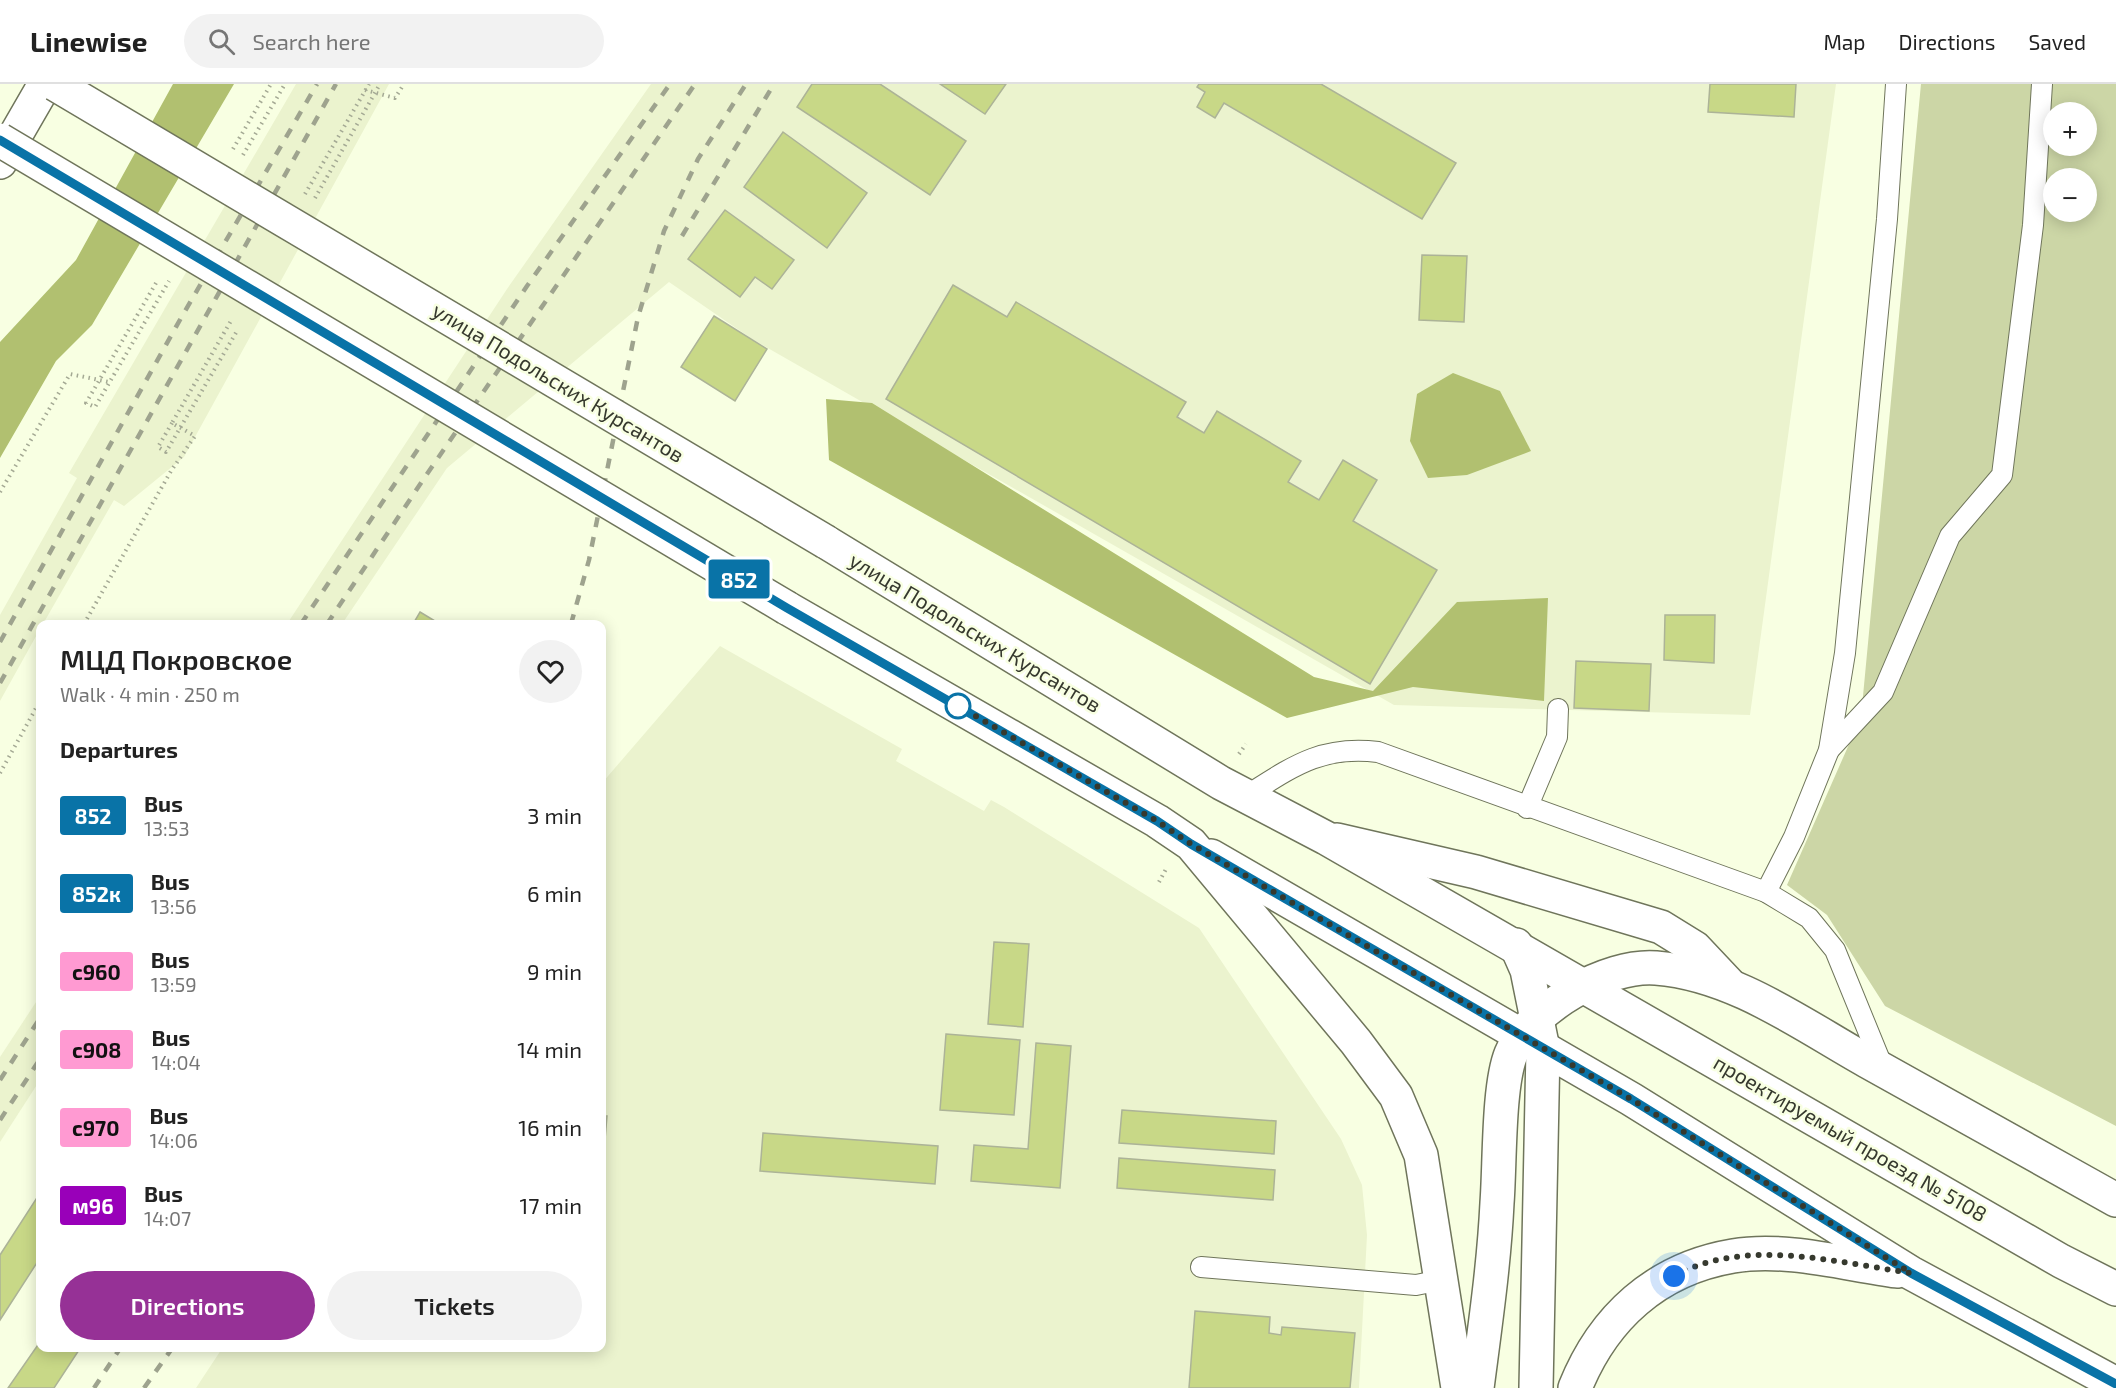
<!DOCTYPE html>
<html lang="en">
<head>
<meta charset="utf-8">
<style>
  :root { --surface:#fff; --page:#f2f2f2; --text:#222; --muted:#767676; --line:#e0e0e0; --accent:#963196 }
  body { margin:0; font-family:"Exo 2",sans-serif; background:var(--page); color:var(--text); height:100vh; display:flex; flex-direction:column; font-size:22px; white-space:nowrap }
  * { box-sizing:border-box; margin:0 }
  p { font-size:20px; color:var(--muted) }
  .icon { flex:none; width:33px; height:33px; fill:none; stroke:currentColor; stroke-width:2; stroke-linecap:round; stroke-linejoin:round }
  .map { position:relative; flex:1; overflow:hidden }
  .drawer { position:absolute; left:36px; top:536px; width:570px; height:732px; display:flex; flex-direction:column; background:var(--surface); border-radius:12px; box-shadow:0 3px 15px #0003 }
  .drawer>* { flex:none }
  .badge { padding:0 12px; border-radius:4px; font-size:21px; line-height:39px }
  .tools { position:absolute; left:2043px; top:18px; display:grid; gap:12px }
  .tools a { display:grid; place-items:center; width:54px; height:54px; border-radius:50%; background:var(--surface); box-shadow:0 3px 15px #0003; font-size:30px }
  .you { position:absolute; width:30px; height:30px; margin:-15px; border:4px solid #fff; border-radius:50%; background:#1a73e8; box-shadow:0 0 0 9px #1a73e833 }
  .map>.badge { position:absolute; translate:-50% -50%; box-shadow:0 0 0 3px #fff }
  h2 { padding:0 24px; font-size:22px; line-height:54px }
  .round { display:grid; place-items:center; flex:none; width:63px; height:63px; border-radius:32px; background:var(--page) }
  .overview { display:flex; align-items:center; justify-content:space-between; height:102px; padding:0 24px }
  h1 { font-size:28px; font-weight:600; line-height:45px }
  .cta { display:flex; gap:12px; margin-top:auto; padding:12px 24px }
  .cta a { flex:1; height:69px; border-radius:36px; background:var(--accent); color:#fff; font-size:24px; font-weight:600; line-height:69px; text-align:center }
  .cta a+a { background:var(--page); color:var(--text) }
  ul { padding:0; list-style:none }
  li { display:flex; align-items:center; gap:18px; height:78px; padding:0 24px }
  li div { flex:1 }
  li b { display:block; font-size:22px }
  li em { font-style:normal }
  li .badge { min-width:66px; font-weight:700; text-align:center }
  header { display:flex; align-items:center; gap:36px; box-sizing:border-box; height:84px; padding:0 30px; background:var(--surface); border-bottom:2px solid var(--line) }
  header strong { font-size:28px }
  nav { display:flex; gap:33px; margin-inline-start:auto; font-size:21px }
  .search { width:420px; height:54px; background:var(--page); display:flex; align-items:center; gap:15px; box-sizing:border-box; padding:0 21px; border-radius:33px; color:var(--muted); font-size:22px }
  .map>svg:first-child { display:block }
  .built { fill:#ebf3ce }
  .green { fill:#ccd6a6; fill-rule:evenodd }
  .forest { fill:#b1c070 }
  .building { fill:#c8d887; stroke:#acb397; stroke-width:1.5 }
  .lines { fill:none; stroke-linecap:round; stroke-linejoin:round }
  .service-casing { stroke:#6f755b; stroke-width:22 }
  .minor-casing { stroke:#6f755b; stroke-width:36 }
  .secondary-casing { stroke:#6f755b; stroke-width:36 }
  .primary-casing { stroke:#6f755b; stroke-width:36 }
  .path { stroke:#a4a994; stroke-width:4; stroke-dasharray:1.5 4.5; stroke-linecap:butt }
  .service { stroke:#fff; stroke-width:20 }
  .minor { stroke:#fff; stroke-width:33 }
  .secondary { stroke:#fff; stroke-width:33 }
  .primary { stroke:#fff; stroke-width:33 }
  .rail { stroke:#9ea38e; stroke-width:4.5; stroke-dasharray:10 10; stroke-linecap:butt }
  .secondary-bridge-casing { stroke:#6f755b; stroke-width:36; stroke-linecap:butt }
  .secondary-bridge { stroke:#fff; stroke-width:33 }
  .line-casing { stroke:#fff; stroke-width:14 }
  .line { stroke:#0973a7; stroke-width:9 }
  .walk { stroke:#36392e; stroke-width:6; stroke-dasharray:0 10.8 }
  .stop-dot { fill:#fff; stroke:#0973a7; stroke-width:3 }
  .labels { text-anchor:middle; stroke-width:5; stroke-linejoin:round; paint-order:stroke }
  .street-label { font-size:21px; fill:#36392e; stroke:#f8ffe2 }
</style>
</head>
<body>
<header>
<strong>Linewise</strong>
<div class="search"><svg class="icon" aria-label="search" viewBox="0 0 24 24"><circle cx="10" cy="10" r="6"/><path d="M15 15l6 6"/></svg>Search here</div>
<nav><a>Map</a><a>Directions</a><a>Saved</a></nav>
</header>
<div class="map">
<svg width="2116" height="1304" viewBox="0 0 2116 1304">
  <rect width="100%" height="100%" fill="#f8ffe2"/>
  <g class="built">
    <polygon points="296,0 389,0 184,373 124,422 114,416 43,540 40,540 40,545 0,617 0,531 77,394 69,389"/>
    <polygon points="651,0 1836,0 1750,631 1394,621 752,255 669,198 447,384 342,540 287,540 507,205"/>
    <polygon points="720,562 902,665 896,677 984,727 991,716 1004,723 1199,844 1341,1055 1362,1101 1367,1151 1359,1304 196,1304 223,1263 602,1263 602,699"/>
    <polygon points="40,912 40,996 0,1058 0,973"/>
  </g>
  <path class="green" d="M1921 0H2116V1042L1885 922 1827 831 1787 801 1861 633ZM2054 28H2086V62H2054ZM2054 94H2086V128H2054Z"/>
  <g class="forest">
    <polygon points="173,0 234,0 92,241 56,277 0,374 0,258 76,176"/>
    <polygon points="1453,289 1500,307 1531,367 1467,391 1428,394 1410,357 1417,310"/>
    <polygon points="826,315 872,319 1314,593 1373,607 1457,518 1548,514 1544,617 1413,603 1287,634 829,376"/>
  </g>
  <g class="building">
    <polygon points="812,0 880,0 966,57 930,111 797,23"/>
    <polygon points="940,0 1006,0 985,30"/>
    <polygon points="1199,0 1321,0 1456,79 1422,135 1224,19 1215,34 1197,23 1205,8 1197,3"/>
    <polygon points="1710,0 1796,0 1794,33 1708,28"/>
    <polygon points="783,48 867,109 827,164 744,103"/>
    <polygon points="725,126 794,176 772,205 755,193 740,213 688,175"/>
    <polygon points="1422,171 1467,172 1464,238 1419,236"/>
    <polygon points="953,201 1007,233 1016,218 1186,318 1177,333 1204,349 1217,327 1301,377 1288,398 1319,416 1343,376 1377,396 1353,437 1437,486 1370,600 886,315"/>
    <polygon points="714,232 767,265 735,317 681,283"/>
    <polygon points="420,528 440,540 413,540"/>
    <polygon points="1665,531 1715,531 1714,579 1664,576"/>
    <polygon points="1576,577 1651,580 1649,627 1574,624"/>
    <polygon points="994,858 1029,860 1023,943 988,940"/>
    <polygon points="946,950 1020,956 1014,1031 940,1026"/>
    <polygon points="1036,959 1071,962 1060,1104 971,1097 974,1061 1028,1065"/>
    <polygon points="1122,1026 1276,1037 1274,1070 1119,1059"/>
    <polygon points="602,1032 607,1032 602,1091"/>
    <polygon points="763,1049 938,1062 935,1100 760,1087"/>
    <polygon points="1119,1074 1275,1086 1273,1116 1117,1104"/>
    <polygon points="40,1109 40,1174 0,1236 0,1171"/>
    <polygon points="1195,1227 1270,1233 1269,1249 1281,1251 1282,1243 1355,1249 1350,1304 1189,1304"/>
    <polygon points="40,1258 40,1263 81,1263 54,1304 8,1304"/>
  </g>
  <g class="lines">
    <defs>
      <g id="service">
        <polyline points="1829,666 1883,608 1950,452 2002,391 2033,141 2042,0"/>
        <path d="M1246 712C1292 683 1321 661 1378 668L1766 808 1809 834 1835 866 1884 986"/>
        <polyline points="1527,724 1557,653 1558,625"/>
        <polyline points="1766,808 1794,753 1829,666 1845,569 1887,135 1896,0"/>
        <polyline points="1201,1183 1416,1201 1441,1196"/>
      </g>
      <g id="minor">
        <polyline points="1337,756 1476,788 1661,843 1695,864 1728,899"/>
        <path d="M1477 1304C1485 1242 1494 1181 1497 1119 1500 1080 1498 1002 1511 970 1530 924 1607 880 1656 884 1734 890 1801 940 1867 977 1950 1023 2033 1069 2116 1116"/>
      </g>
      <g id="secondary">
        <polyline points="826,458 1221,699 1326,754 2061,1177 2116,1205"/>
        <polyline points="787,524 1157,737 1191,760 1356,958 1396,1012 1421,1071 1458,1304"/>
        <polyline points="1211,772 1631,1015 1911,1189 2116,1300"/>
        <polyline points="1516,861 1527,886 1543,965 1536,1304"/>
        <path d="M1575 1304C1603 1234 1656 1185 1733 1172 1785 1163 1845 1180 1897 1187"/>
      </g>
      <polyline id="primary" points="0,78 45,0"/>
    </defs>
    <use href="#service" class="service-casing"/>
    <use href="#minor" class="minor-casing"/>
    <use href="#secondary" class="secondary-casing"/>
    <use href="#primary" class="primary-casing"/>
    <g class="path">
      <polyline points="365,6 395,14 404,0"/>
      <polyline points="233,65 271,0"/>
      <polyline points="243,71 285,0"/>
      <polyline points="305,110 369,0"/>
      <polyline points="315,114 380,0"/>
      <polyline points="156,199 86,319 95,323 169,197"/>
      <polyline points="172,339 158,363 166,368 237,247"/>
      <polyline points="0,408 70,290 109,298"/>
      <polyline points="84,540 171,387 195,352 172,339 232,235"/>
      <polyline points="1239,670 1246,660"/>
      <polyline points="0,689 40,617"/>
      <polyline points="1159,798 1166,785"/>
    </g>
    <use href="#service" class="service"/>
    <use href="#minor" class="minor"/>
    <use href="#secondary" class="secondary"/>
    <use href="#primary" class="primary"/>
    <g class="rail">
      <polyline points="682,152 774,0"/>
      <polyline points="301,540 527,202 670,0"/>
      <polyline points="327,540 427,390 695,0"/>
      <polyline points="571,540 589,476 638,233 664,147 698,75 746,0"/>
      <polyline points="0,558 181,234 317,0"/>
      <polyline points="0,599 336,0"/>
      <polyline points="0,996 40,934"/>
      <polyline points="0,1036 40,975"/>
      <polyline points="94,1304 121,1263"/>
      <polyline points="144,1304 173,1263"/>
    </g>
    <defs>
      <g id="secondary-bridge">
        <polyline points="55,0 826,458"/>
        <polyline points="0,56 787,524"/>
      </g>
    </defs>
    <use href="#secondary-bridge" class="secondary-bridge-casing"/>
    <use href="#secondary-bridge" class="secondary-bridge"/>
  </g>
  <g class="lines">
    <defs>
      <polyline id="line" points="0,56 787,524 1157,737 1191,760 1631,1015 1911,1189 2116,1300"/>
    </defs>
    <use href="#line" class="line-casing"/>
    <use href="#line" class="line"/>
    <path class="walk" d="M958 622 953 619 1157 737 1191 760 1631 1015 1911 1189C1833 1178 1746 1153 1674 1192"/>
  </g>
  <circle class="stop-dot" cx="958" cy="622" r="12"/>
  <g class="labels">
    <g class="street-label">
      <text transform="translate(558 299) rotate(31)" y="7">улица Подольских Курсантов</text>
      <text transform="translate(975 549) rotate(31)" y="7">улица Подольских Курсантов</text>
      <text transform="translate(1850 1055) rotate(30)" y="7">проектируемый проезд № 5108</text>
    </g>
  </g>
</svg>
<div class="tools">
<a>+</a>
<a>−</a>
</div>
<div class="you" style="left:1674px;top:1192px"></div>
<b class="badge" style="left:739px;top:495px;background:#0973a7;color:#fff">852</b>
<section class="drawer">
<div class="overview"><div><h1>МЦД Покровское</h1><p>Walk · 4 min · 250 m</p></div><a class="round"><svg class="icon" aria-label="heart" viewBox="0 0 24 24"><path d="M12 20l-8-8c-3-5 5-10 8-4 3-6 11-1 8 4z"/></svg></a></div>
<h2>Departures</h2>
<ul>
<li><span class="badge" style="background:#0973a7;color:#fff">852</span><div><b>Bus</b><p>13:53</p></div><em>3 min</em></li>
<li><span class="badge" style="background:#0973a7;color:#fff">852к</span><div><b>Bus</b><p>13:56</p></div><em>6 min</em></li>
<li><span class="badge" style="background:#ff9ad2;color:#111">с960</span><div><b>Bus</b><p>13:59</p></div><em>9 min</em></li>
<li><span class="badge" style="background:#ff9ad2;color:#111">с908</span><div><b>Bus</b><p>14:04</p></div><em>14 min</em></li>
<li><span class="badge" style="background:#ff9ad2;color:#111">с970</span><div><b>Bus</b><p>14:06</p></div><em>16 min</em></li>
<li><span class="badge" style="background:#9900b9;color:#fff">м96</span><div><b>Bus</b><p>14:07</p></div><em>17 min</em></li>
</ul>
<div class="cta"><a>Directions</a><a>Tickets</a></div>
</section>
</div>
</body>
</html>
